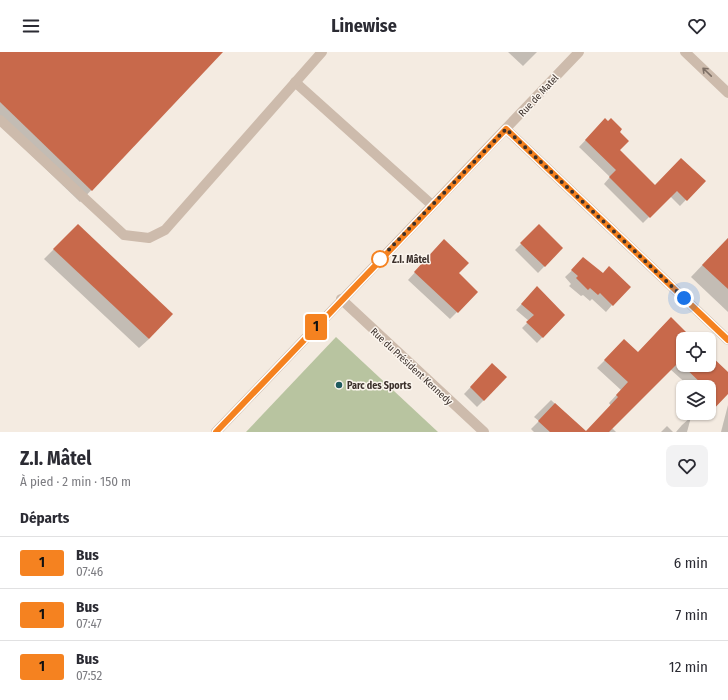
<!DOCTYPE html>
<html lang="fr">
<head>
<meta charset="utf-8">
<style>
  :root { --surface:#fff; --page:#f2f2f3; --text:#2b2b33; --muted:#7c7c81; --line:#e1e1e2 }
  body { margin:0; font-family:"Fira Sans Condensed",sans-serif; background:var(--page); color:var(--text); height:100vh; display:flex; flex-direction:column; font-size:15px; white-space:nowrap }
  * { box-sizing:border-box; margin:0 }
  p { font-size:13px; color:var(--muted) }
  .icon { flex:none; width:22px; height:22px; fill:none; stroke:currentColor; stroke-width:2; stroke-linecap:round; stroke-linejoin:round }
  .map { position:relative; height:380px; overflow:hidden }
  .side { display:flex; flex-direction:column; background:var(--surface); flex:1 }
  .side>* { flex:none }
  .badge { padding:0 8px; border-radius:3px; font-size:14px; line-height:26px }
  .buttons { position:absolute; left:676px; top:280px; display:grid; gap:8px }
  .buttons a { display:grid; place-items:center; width:40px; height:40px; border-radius:8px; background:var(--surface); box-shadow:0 1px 3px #0004; font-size:20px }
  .you { position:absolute; width:20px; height:20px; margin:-10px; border:3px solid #fff; border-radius:50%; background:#1a73e8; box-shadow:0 0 0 6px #1a73e833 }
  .map>.badge { position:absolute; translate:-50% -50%; box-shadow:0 0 0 2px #fff }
  h2 { padding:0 20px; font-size:15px; line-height:36px }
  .round { display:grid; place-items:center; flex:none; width:42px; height:42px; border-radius:8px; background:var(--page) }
  .summary { display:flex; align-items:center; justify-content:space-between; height:68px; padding:0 20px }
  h1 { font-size:19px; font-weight:700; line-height:30px }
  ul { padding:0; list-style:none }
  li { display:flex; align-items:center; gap:12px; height:52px; padding:0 20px; border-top:1px solid var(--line) }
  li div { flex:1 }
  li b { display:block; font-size:15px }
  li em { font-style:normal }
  li .badge { min-width:44px; font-weight:700; text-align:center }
  header { display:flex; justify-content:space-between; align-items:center; height:52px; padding:0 20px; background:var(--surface); font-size:18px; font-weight:700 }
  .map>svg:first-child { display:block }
  .green { fill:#b8c4a0 }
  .shadow { fill:#0003 }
  .building { fill:#c8694b }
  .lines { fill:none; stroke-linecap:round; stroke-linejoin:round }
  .minor { stroke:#cdbbac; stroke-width:10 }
  .oneway { stroke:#7d6f65 }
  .line-casing { stroke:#fff; stroke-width:9 }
  .line { stroke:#f58220; stroke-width:6 }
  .walk { stroke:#3b302b; stroke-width:4; stroke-dasharray:0 7.2 }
  .stop-dot { fill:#fff; stroke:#f58220; stroke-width:2 }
  .poi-dot { fill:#1f5a5e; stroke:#fbf5ee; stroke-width:1.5 }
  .labels { text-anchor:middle; stroke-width:3; stroke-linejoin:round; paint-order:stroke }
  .street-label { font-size:10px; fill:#3b302b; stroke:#fbf5ee }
  .stop-label { font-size:10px; font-weight:bold; fill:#3b302b; stroke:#fbf5ee; text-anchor:start }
  .poi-label { font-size:10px; font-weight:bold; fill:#3b302b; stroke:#fbf5ee; text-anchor:start }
</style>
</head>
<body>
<header><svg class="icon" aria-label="menu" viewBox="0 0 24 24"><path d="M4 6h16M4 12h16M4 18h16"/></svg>Linewise<svg class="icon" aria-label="heart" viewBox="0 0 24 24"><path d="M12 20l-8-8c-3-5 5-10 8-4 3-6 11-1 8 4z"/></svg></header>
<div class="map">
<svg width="728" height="380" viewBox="0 0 728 380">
  <rect width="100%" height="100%" fill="#f4ebe1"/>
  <polygon class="green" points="336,285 438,380 246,380"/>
  <g class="shadow">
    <polygon points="0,0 222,0 80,150 0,73"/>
    <polygon points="508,0 537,0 523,14"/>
    <polygon points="599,74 619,80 619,98 655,134 704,129 680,154 670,144 643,171 604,132 610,125 579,95"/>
    <polygon points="78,173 149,287 139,296 44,207"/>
    <polygon points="539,174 562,196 538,221 515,198"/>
    <polygon points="728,186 728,260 691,225"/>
    <polygon points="437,196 458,221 477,240 450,267 408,228"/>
    <polygon points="584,207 612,253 606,260 592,247 590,249 583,243 581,244 569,234 571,232 565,225"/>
    <polygon points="532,241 563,263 537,291 522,276 529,269 516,258"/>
    <polygon points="663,274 692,287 683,287 683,313 709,313 709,303 728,321 728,340 709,360 709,335 690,335 670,317 612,376 616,380 586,380 611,354 609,351 621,338 597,316 624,289 637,302"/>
    <polygon points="485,320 484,348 477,355 464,342"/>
    <polygon points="551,348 585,380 534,380 531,377 539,369 534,365"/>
    <polygon points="728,353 728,380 721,380"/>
    <polygon points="691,365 687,380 676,380 682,373"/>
    <polygon points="667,374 673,380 661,380"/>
  </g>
  <g class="building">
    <polygon points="0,0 223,0 92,139 0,50"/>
    <polygon points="605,66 608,69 611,66 622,77 620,80 629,89 620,98 655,133 681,106 706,129 687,149 677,139 650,166 609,125 616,118 585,88"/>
    <polygon points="78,172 173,262 149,287 53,197"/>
    <polygon points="539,172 563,196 545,215 520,191"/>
    <polygon points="728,186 728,237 702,213"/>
    <polygon points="444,187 469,211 459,221 478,240 458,261 414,220"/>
    <polygon points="583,205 603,221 609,214 631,235 613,254 600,241 598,243 590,236 588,238 576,226 578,224 571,218"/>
    <polygon points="537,234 565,263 543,286 526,270 534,263 521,252"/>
    <polygon points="671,265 693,287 683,287 683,313 709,313 709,302 728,320 728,342 709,362 709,335 705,335 679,310 609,380 550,380 538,369 555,351 586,379 618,345 616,343 628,330 604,308 624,287 638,300"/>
    <polygon points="492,311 507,325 484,349 470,335"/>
  </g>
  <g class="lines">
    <g class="minor">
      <polyline points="685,0 728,41"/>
      <polyline points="295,30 432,153"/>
      <polyline points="0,68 124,183 149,186 165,178 322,0"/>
      <polyline points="506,77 728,288"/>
      <polyline points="341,247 484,380"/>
      <polyline points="216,380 579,0"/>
    </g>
  </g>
  <defs><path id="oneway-shaft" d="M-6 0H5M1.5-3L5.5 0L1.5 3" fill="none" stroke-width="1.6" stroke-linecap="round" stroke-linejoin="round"/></defs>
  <use class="oneway" href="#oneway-shaft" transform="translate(707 20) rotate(-136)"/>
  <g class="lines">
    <defs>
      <polyline id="line" points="216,380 506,77 728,288"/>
    </defs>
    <use href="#line" class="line-casing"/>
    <use href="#line" class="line"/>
    <polyline class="walk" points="380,207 377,210 506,77 684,246"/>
  </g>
  <circle class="stop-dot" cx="380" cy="207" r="8"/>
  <circle class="poi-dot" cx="339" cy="333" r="4"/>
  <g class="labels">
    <g class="street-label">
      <text transform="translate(538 43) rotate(-47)" y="4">Rue de Matel</text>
      <text transform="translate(412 314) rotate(43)" y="4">Rue du Président Kennedy</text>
    </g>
    <g class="stop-label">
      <text x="392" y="211">Z.I. Mâtel</text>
    </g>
    <g class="poi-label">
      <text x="347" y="337">Parc des Sports</text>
    </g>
  </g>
</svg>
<div class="buttons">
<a><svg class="icon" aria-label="locate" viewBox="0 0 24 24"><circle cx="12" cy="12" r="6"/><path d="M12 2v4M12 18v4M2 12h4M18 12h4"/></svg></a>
<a><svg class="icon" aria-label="layers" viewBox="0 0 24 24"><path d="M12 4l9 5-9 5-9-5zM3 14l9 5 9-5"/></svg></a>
</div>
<div class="you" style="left:684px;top:246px"></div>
<b class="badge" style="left:316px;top:275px;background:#f58220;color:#111">1</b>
</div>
<section class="side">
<div class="summary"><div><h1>Z.I. Mâtel</h1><p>À pied · 2 min · 150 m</p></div><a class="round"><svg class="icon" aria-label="heart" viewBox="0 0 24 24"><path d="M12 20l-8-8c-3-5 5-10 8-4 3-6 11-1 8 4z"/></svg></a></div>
<h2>Départs</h2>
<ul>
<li><span class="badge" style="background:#f58220;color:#111">1</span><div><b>Bus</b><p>07:46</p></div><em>6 min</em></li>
<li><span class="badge" style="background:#f58220;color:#111">1</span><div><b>Bus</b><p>07:47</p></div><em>7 min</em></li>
<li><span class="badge" style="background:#f58220;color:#111">1</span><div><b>Bus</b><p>07:52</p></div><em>12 min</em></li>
</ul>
</section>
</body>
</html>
